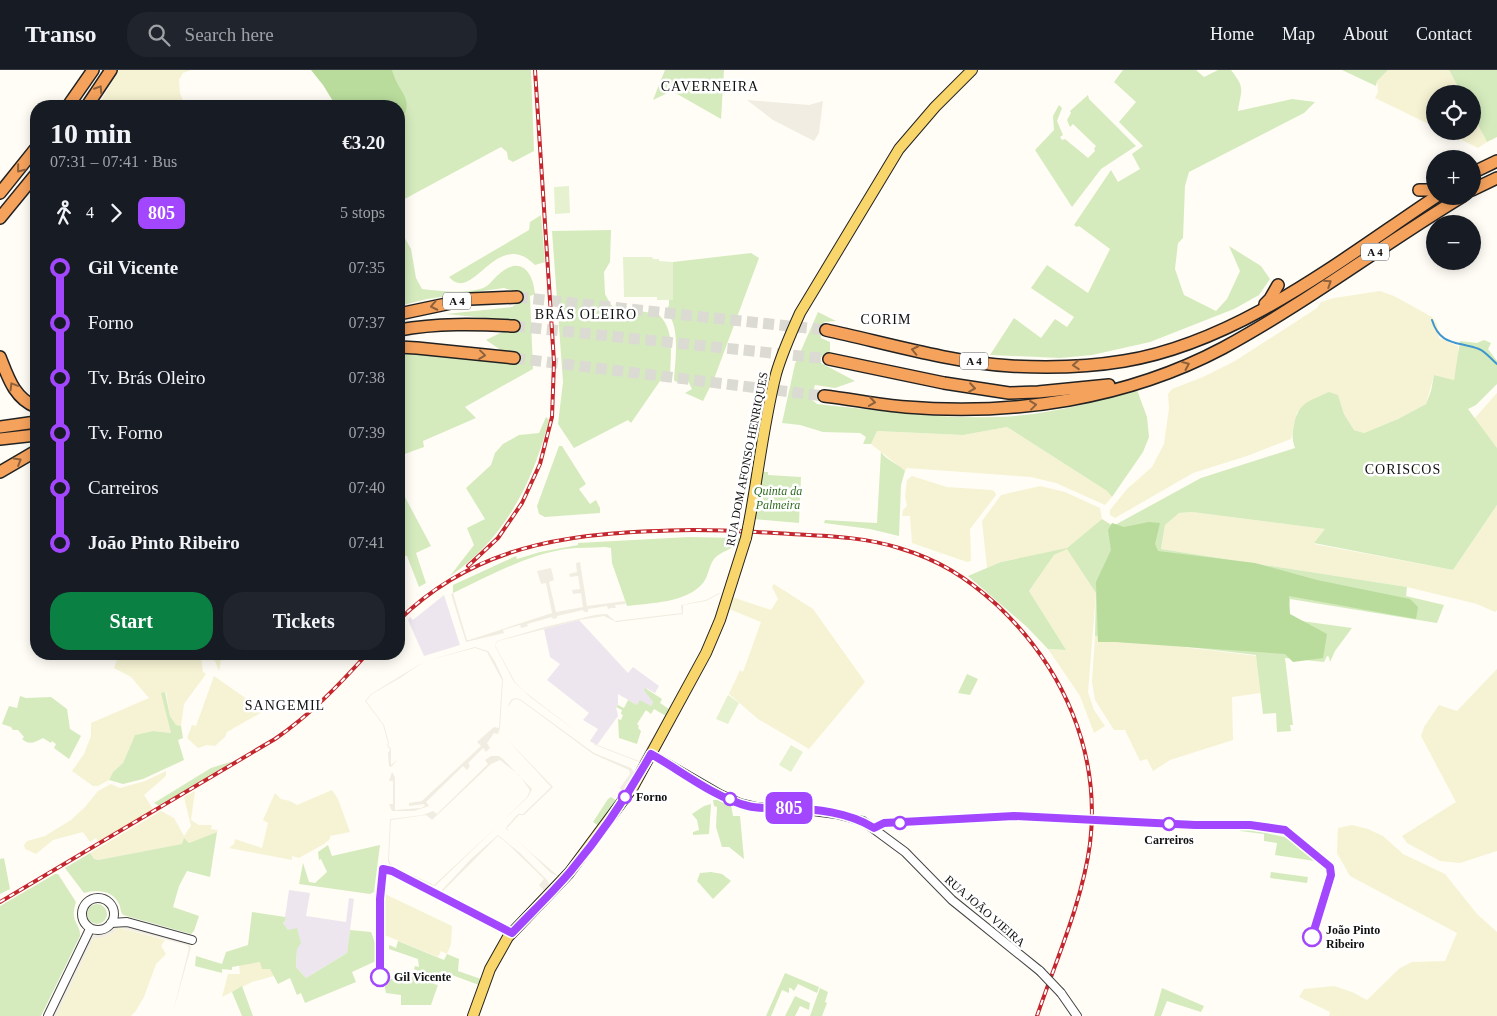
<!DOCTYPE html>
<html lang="en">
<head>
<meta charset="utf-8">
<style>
  :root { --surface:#171b24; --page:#20242c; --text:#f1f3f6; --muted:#9ea1a6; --line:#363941; --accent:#0b8043 }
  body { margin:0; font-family:"Times New Roman",serif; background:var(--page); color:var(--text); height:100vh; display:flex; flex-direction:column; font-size:19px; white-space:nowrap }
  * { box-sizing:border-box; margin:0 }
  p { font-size:16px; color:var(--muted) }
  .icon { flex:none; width:28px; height:28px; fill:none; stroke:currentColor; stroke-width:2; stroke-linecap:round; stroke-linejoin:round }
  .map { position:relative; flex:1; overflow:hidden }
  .details { position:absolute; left:30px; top:30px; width:375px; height:560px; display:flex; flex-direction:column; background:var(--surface); border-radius:20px; box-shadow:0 2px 12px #0003 }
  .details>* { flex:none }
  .badge { padding:0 10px; border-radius:8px; font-size:18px; line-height:32px }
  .tools { position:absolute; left:1426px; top:15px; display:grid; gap:10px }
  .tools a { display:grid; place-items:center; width:55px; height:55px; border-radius:50%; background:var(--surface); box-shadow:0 2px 12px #0003; font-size:25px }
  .map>.badge { position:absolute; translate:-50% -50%; box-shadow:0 0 0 2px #fff }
  .legs { display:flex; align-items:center; gap:8px; height:55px; padding:0 20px; font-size:16px }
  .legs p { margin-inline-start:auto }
  .headline { display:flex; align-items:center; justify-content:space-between; height:85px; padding:0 20px }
  h1 { font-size:28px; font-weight:700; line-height:38px }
  .button { display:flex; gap:10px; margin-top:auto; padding:10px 20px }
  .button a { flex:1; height:58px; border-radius:20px; background:var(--accent); color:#fff; font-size:20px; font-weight:700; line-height:58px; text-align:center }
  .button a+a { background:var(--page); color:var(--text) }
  ul { padding:0 20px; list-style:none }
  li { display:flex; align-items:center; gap:18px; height:55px; font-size:19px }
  li i { display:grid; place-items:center; width:8px; height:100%; margin:0 6px; background:currentColor }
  li i::after { content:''; width:12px; height:12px; margin:-6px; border:4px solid; border-radius:50%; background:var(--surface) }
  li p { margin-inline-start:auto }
  li:first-child i { background:linear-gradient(#0000 50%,currentColor 0) }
  li:last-child i { background:linear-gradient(currentColor 50%,#0000 0) }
  header { display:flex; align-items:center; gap:30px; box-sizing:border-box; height:70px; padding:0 25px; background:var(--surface); border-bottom:1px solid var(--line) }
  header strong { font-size:24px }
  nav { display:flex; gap:28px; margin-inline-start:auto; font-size:18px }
  .search { width:350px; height:45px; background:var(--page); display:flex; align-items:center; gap:12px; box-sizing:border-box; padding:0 18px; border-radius:20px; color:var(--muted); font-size:19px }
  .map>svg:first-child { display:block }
  .industrial { fill:#eee6ef }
  .farmland { fill:#f6f3d4 }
  .green { fill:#d5ebbd }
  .forest { fill:#b9dc9c }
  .pitch { fill:#e6f2cf }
  .plaza { fill:#f1ede2; fill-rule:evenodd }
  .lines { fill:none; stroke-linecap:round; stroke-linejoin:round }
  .stream { stroke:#3f96cf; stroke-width:2 }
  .highway-tunnel { stroke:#dbdad3; stroke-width:11; stroke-dasharray:11 5.5; stroke-linecap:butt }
  .minor-casing { stroke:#444; stroke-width:10 }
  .major-casing { stroke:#222; stroke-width:12 }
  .highway-casing { stroke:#222; stroke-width:14 }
  .minor { stroke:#fff; stroke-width:8 }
  .major { stroke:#f9d66b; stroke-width:10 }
  .highway { stroke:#f5a25d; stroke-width:11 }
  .rail-casing { stroke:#c4262e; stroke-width:4 }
  .rail { stroke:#fff; stroke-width:2; stroke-dasharray:5.5; stroke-linecap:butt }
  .minor-bridge-casing { stroke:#444; stroke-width:10; stroke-linecap:butt }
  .major-bridge-casing { stroke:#222; stroke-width:12; stroke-linecap:butt }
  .minor-bridge { stroke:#fff; stroke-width:8 }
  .major-bridge { stroke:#f9d66b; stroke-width:10 }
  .oneway { stroke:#8e613b }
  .line-1-casing { stroke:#fff; stroke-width:11 }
  .line-1 { stroke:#a347ff; stroke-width:8 }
  .stop-1-dot { fill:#fff; stroke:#a347ff; stroke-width:2.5 }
  .labels { text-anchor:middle; stroke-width:5; stroke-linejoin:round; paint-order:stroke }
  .shield { fill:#fff; stroke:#585858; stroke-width:1 }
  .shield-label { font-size:11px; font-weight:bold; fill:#111 }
  .street-label { font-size:12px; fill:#111; stroke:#fff }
  .park-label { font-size:12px; font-style:italic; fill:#2f6b1f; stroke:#fff }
  .stop-label { font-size:12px; font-weight:bold; fill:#111; stroke:#fff; text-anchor:start }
  .neighbourhood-label { font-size:14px; letter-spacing:1px; fill:#111; stroke:#fff }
</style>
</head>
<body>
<header>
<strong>Transo</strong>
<div class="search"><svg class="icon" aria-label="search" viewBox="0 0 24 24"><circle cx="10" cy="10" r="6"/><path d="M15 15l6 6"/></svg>Search here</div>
<nav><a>Home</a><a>Map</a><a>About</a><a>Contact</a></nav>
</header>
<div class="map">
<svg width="1497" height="946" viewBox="0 0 1497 946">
  <rect width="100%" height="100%" fill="#fffdf5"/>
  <g class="industrial">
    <polygon points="444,525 460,575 424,586 408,550 410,547 413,550"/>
    <polygon points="579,550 628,603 633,597 659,616 655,623 646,618 653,632 651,636 637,635 618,624 618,635 616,637 618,646 597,675 590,671 598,659 583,650 589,643 547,610 560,594 550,587 544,559"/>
    <polygon points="289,820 310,823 306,846 346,852 349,828 354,829 347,883 306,908 296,897 297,879 292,861 288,860 283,853 286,850 285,847"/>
  </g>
  <g class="farmland">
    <polygon points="119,0 191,0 183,3 179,10 180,23 185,36 98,36"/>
    <polygon points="1388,0 1449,0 1462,24 1435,24 1435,57 1375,28 1378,22 1377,11"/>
    <polygon points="1473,45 1487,72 1478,78 1444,61 1472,61"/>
    <polygon points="1380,221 1394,226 1432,247 1437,254 1439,268 1458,276 1458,294 1454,310 1434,305 1426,334 1398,349 1364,363 1354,360 1344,344 1338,325 1297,342 1291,369 1247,386 1193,403 1115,448 1110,445 1110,440 1127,419 1152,397 1164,374 1169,338 1168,324 1172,319 1203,307 1235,291 1317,238 1321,232 1334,228"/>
    <polygon points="1497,323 1497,378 1474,349"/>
    <polygon points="1007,357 1107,421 1112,427 1105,435 1056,413 1031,407 907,398 905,401 871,374 877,361 963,365"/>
    <polygon points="912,406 947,417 992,420 995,422 996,425 970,459 971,491 967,492 912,473 910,446 902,446 903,440 907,436 905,426 907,410"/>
    <polygon points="1040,416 1065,422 1100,438 1102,449 1067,478 1096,523 1088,622 1094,640 1105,656 1094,663 1080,626 1048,579 1065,580 1029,521 1054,485 1066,479 1001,492 987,498 982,451 1001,425"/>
    <polygon points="1497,435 1497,540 1495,542 1477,534 1407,517 1161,479 1165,455 1179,443 1192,442 1326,459 1314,474 1453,500"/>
    <polygon points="774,514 813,539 865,612 809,679 758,649 729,624 740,600 743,602 761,552 729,539 732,527 771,540 778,529 772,517"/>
    <polygon points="1095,566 1257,586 1261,623 1232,627 1233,670 1170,690 1153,701 1147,689 1140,691 1125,660 1114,660 1095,630 1092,612"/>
    <polygon points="119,584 222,584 219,601 215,591 201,586 203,602 206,604 184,634 181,656 176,655 170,646 166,622 162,623 171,663 153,661 135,665 123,693 113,702 109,710 98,716 93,716 72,701 84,684 91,666 91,653 149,628 131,607 114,598"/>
    <polygon points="1497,599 1497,781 1460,793 1440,791 1407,773 1402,766 1456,732 1421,666 1424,657 1439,635 1457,641"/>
    <polygon points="214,606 264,641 227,662 225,667 215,676 207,675 198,678 187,668 192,655 196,656"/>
    <polygon points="166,701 166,706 144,725 153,739 98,772 96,768 90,772 83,762 53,770 36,784 25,779 24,775 27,771 45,766 71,750 85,737 98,721 111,714 120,718 145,711"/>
    <polygon points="332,720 338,729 350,762 330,766 330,769 324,774 299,788 292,786 292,790 229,778 234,774 235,769 262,778 268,753 263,750 275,723 281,729 290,731 297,735"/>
    <polygon points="195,721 191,750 199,755 212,755 211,759 218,760 217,762 189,773 97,790 94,789 90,783 161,741 174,748 184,766 191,756 184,727"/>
    <polygon points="1352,755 1368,759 1383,766 1403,784 1445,804 1477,844 1497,862 1497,946 1329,946 1330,942 1299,927 1304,919 1334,916 1352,922 1367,930 1400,898 1412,892 1445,891 1457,863 1350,806 1337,783 1338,758"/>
    <polygon points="385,824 452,856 451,874 447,884 441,881 438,887 382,864"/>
    <polygon points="117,857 165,870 161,876 166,884 156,894 144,927 135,942 131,946 56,946 93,869 104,867 114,862"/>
    <polygon points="260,892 270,899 274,906 252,912 222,927 228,904 240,904 239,894"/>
  </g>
  <g class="green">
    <polygon points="314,0 531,0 534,81 513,92 508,89 507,82 501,77 399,132 399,36"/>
    <polygon points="665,0 724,0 721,49 672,21 653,30"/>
    <path d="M1123 0H1196L1204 7 1218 0H1231C1246 19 1241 19 1238 41L1292 29 1315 32 1304 43 1189 102 1185 116 1183 168 1178 173 1175 199 1184 225 1216 241 1227 229 1240 201 1229 176 1261 196 1270 209 1259 225 1234 239 1150 272 1092 285 1060 288 990 285 1014 248 1041 268 1055 249 1067 257 1074 247 1031 218 1047 195 1088 223 1110 179 1079 156 1077 157 1074 155 1111 100 1118 112 1140 99 1132 84 1143 76 1119 52 1136 32 1114 12Z"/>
    <polygon points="1342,0 1388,0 1377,11 1376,16"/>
    <polygon points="1449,0 1497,0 1497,67 1487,72 1473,45 1472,24 1462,24"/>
    <polygon points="1088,25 1089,29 1136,76 1101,99 1072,137 1035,80 1054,60 1053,46 1059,35 1062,38 1057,51 1063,65 1060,67 1062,70 1065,69 1088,88 1095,81 1094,79 1096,76 1073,54 1070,57 1067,50 1071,43 1070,41"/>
    <path d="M541 145 545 192 535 195C496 156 473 235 449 207L529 160 530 152Z"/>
    <path d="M399 158 411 179 416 208 422 219C441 221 461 224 480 219 489 217 491 211 498 205 519 185 533 200 535 224L530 226 533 299 465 337 476 348 423 371 424 377 399 386V282L513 294 517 291 486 270 502 262 515 260 514 251 446 244 512 237 519 232V227L513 221 504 218 427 229 399 236Z"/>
    <path d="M611 160 610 192 604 202 605 224 611 235 615 237 658 244C676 260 670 287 670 308L660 311 631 353 628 350 574 378 558 354 563 312 552 161Z"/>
    <path d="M751 183 759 188 714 309 703 331 685 323 692 319 686 307 676 312 674 310C675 292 681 254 666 242L669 235V230H673V192Z"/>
    <path d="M818 242 836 251 824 252 820 260 821 268 830 272V281L821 287V293L855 311 835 318 815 315 811 329 817 334C876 340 936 349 995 347 1043 346 1092 333 1137 320L1147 347 1149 367 1143 382 1112 427 1107 421 1007 357 963 365 877 361 871 374H863L866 367 860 363 823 362 800 355 782 353 795 294Z"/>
    <path d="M1484 270 1491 273 1488 279 1497 291V314L1476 335 1468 339 1497 378V435L1453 500 1314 473 1325 459 1192 442 1179 443 1165 455 1161 479 1407 517 1406 526 1444 535 1437 553 1290 529 1287 549 1352 558 1335 581 1330 592 1329 587 1327 586 1324 592 1285 588 1293 655H1290L1291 661 1277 662 1276 643 1263 644 1256 585 1095 566 1096 523 1067 479 1054 485 1029 521 1066 580 1048 579 1027 557 968 506 1001 492 1067 478 1102 449 1113 456 1201 408 1295 378C1292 369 1292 365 1294 355 1298 332 1310 331 1329 322L1338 325 1344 344 1354 360 1364 363 1398 349 1426 334 1431 321 1434 305 1454 310 1460 271 1477 273Z"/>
    <path d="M546 347 549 350C533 412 505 469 450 506L474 475 467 458 485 449 466 418 491 395 495 383 503 374 519 365 539 363Z"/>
    <polygon points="559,376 562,376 586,414 579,419 590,434 596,430 600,438 600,443 545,447 539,444 537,436"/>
    <path d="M881 382C885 389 898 394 905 401L901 415 899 466 870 459 824 453 825 450 877 453Z"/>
    <polygon points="760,402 768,402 768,405 801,407 799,453 753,449"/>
    <polygon points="399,416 431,476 416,483 426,513 419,517 407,486 399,485"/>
    <path d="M689 467 740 468C736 479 726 479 717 486 709 492 709 506 703 513 687 533 650 533 627 536L612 493 611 478 605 477C592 478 579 477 566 479 526 485 489 506 453 523V515L516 486 517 489 540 482 578 475V473Z"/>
    <polygon points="967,604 978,609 970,625 958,623"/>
    <polygon points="645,618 662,629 660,633 669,639 666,646 654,639 651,644 646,640 637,654 639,656 638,658 641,661 637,674 619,668 618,649 621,650 623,645 621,644 622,640 616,637 618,635 624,638 628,630 637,635 640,630 651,636 653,632 644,620"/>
    <polygon points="165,622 170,646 176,655 181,656 183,668 178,670 184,690 143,709 123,714 109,710 113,702 123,693 135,665 153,661 171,663 161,623"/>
    <path d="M20 626 26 628 51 627 67 639 70 659 81 666 69 689 54 678 56 674 52 671 51 673 43 668C35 672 30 676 22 669L24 667 18 660H13L11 657 2 654 9 636 17 638Z"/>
    <polygon points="230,692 233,692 159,736 154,733 211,698"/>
    <polygon points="611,727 617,731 599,756 593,752 608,729"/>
    <polygon points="713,730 723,730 739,735 739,737 731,735 733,746 740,746 744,789 729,777 722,777 716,757 717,737 714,736"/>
    <polygon points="711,734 709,764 693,765 693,762 699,760 697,750 692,744 704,736"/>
    <polygon points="1241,758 1285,767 1321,792 1275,785 1277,773 1264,771 1264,764 1240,761"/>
    <path d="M217 762 210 807 187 801 179 816 173 837 199 846 194 861 191 864 123 845C120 841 121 838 119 834 113 820 96 819 84 823L65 798 90 783 94 789 98 790 182 774 184 768 189 773Z"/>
    <polygon points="328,775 332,786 380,775 374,822 370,824 299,814 303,793 309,812 315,813 327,802 321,789 319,790 318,782"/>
    <polygon points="4,788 10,819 0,824 0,789"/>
    <polygon points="711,802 722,804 731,811 713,829 697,811 700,803"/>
    <polygon points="1271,802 1308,807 1307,813 1270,808"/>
    <path d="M55 804H58L76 832C69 853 81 853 80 866L41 946H0V836Z"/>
    <circle cx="97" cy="844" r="10"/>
    <polygon points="252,842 285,847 286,850 283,853 288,860 297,858 301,873 297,879 296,897 306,908 347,883 350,860 371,862 377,878 376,891 352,902 356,912 305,933 301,923 297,925 290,908 278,914 270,899 262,899 260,892 232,897 232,900 222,899 222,903 195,896 196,886 222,894 226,882 248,875"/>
    <polygon points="398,871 444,890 447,884 459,889 458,901 481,909 479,915 441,901 440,906 435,903 433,908 414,899 415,896 419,897 418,889 389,879 389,875 396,878"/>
    <polygon points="785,903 819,917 817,923 798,914 794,921 791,918 789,918 789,923 782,920 771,946 766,946"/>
    <polygon points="396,904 407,906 409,904 435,912 434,914 438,915 431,935 401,935 401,925 386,923 383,907 396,910"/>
    <polygon points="242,916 253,946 242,946 232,922"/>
    <polygon points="820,918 828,922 825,932 827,933 822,946 810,946"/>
    <polygon points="1162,918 1204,936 1201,942 1167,931 1161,946 1154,946"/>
    <polygon points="795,926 810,933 809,940 800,936 795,946 785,946"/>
  </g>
  <g class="forest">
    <path d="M311 0H392C399 26 417 27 399 55V36H336L323 15Z"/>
    <polygon points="1149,452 1160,453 1155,474 1158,481 1255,493 1317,510 1410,529 1418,537 1416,549 1289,526 1290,544 1327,564 1323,588 1293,592 1285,584 1115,572 1098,572 1096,512 1111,480 1108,460 1112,453 1124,457"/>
  </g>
  <g class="pitch">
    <polygon points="569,116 570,143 555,144 554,117"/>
    <polygon points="623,187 652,187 653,189 659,189 659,191 673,192 673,230 657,230 657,227 624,227"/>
    <polygon points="728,625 739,633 728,654 716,649"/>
    <polygon points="791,675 803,682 791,702 779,695"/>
  </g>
  <g class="plaza">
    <polygon points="747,30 809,35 823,31 819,63 814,71 773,50"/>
    <polygon points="580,492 587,536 625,531 626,534 615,535 616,538 612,538 608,539 607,536 588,539 588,542 584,542 583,540 557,546 557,548 553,549 552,547 527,554 528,556 521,558 520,555 503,560 504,563 466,572 451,524 453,523 467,570 469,570 552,543 546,513 541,514 537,501 551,498 554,510 549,512 556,542 583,537 581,523 573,524 572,520 580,519 578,506 570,507 569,504 577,502 576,493"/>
    <path d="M719 523H724V526L701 588 652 670 642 690 639 692 595 675 530 627 514 612 495 576 497 571 545 557 595 545 607 544 615 551 682 543 681 535 706 530ZM721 523 724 525 722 530 699 587 639 691 592 673 525 622 515 612 495 575 498 571 579 550 604 546 616 552 683 544V535L706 531Z"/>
    <polygon points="475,577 488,581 495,592 503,609 500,658 498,664 494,663 487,673 490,678 486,682 483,678 468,693 470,696 467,700 463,696 426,732 429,736 414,741 392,741 389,734 393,734 393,711 389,711 392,702 395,707 395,740 421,738 425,736 424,734 409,736 409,733 422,731 481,676 477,672 494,657 499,658 502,610 487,582 475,578 425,591 400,608 372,624 366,631 384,655 389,673 388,675 391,679 391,695 398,689 391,697 389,696 388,683 390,680 387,675 388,673 383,655 365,631 371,624 425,591"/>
    <path d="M515 628 520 629 594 683 631 698 634 702 631 713 619 730 562 805 557 806 551 803 506 759 507 756 518 744H523L551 717 506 668 508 636 511 630ZM515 629 520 630 593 684 629 700 630 704 620 718 623 723 598 758 562 804 557 805 530 782 508 761 507 758 519 745H524L553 717 506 668 508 637 512 631Z"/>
    <path d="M491 686H499L503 689 529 716 532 719 528 727 435 816 421 812 390 796 388 791 390 749 423 745 433 741 437 744 488 694 485 690ZM500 690 519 705 530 720 527 727 503 751 434 815 391 795 389 790 391 750 426 745 432 750 491 694Z"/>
    <path d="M498 765 520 783 547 810 551 817 550 819 548 818 537 831 538 833 522 848 508 856 446 826 442 820 471 789ZM498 766 508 774 544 809 539 815 544 821 534 831 536 833 522 848 509 855 500 852 449 827 443 821Z"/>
    <polygon points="118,853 188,874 191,877 172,946 189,878 187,875 118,857 114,862 104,867 93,869 56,946 52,946 88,870 92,865 104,863"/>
  </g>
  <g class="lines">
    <path class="stream" d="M1432 250C1440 276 1457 271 1479 279 1485 281 1492 290 1497 294"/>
    <g class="highway-tunnel">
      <polyline points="517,227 826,260"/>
      <polyline points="514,256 829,289"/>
      <polyline points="514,288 824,326"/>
    </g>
    <defs>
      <g id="minor">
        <polyline points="651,684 720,724 740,733 757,737 797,739 836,744 863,751 905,782 952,830 1040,901"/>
        <circle cx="98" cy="844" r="16"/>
        <polyline points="111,853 127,852 192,870"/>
        <polyline points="1061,923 1077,946"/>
        <polyline points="48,946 90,859"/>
      </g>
      <g id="major">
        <path d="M748 458C758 407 763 355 776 304 782 283 791 263 800 243L899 79 935 37 972 0"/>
        <polyline points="473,946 490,899 508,867 569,803 633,717 706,583 720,550 746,468"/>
      </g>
      <g id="highway">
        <polyline points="68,36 93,0"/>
        <polyline points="87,36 111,0"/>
        <polyline points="1472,103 1497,91"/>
        <polyline points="1419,120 1435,120"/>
        <polyline points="1472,120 1497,108"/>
        <polyline points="0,123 36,78"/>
        <polyline points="0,148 36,104"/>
        <polyline points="1265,234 1270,229 1278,215"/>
        <polyline points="399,244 470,229 517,227"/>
        <path d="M399 260C437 253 476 254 514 256"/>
        <path d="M826 260C886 273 949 292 1011 296 1048 298 1088 297 1124 291 1239 272 1342 189 1437 126"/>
        <polyline points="399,277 417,278 514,288"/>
        <path d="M0 287C8 307 14 328 36 337"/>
        <polyline points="829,289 944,313 1009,323 1038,322 1109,315"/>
        <path d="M824 326C851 329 879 335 906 337 1013 346 1127 329 1223 278 1306 233 1382 175 1463 126"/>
        <polyline points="0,357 36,352"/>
        <polyline points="0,369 36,365"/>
        <polyline points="0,402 36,381"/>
      </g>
    </defs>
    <use href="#minor" class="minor-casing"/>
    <use href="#major" class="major-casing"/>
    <use href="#highway" class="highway-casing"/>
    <use href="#minor" class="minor"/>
    <use href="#major" class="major"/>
    <use href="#highway" class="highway"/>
    <defs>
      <g id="rail">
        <polyline points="468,496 498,468 522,433 540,394 552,347 554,292 535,0"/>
        <path d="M399 550C481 469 584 462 693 460 726 460 758 462 791 464 828 466 864 467 899 478 939 490 966 507 997 535 1063 597 1101 682 1090 774 1082 833 1056 890 1037 946"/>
        <path d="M0 832 275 669C310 645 339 615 367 584"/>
      </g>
    </defs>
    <use href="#rail" class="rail-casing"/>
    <use href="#rail" class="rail"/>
    <defs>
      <polyline id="minor-bridge" points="1040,901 1061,923"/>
      <polyline id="major-bridge" points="746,468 748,458"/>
    </defs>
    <use href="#minor-bridge" class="minor-bridge-casing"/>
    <use href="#major-bridge" class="major-bridge-casing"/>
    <use href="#minor-bridge" class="minor-bridge"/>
    <use href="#major-bridge" class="major-bridge"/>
  </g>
  <defs><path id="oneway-chevron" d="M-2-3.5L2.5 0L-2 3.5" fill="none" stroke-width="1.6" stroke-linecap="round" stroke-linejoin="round" transform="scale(1.25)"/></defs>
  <g class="oneway">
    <use href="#oneway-chevron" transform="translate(99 19) rotate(-57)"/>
    <use href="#oneway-chevron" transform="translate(20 99) rotate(129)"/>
    <use href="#oneway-chevron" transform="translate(1328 213) rotate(-33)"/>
    <use href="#oneway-chevron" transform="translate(434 236) rotate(168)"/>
    <use href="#oneway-chevron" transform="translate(915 280) rotate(-168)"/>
    <use href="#oneway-chevron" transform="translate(482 285) rotate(7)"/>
    <use href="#oneway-chevron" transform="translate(1076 295) rotate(176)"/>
    <use href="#oneway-chevron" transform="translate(1186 295) rotate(-24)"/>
    <use href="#oneway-chevron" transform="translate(13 316) rotate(-121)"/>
    <use href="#oneway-chevron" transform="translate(972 318) rotate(8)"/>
    <use href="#oneway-chevron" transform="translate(872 332) rotate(8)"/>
    <use href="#oneway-chevron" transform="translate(1033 335) rotate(-7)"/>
    <use href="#oneway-chevron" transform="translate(18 391) rotate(-31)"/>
  </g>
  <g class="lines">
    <defs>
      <path id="line-1" d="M380 907V829L383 799 392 801 512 863C531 843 552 823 570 802 601 765 628 725 651 684 680 700 715 728 748 736 760 739 773 738 786 738 815 739 849 742 874 758L884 753 1014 746 1195 755H1250L1285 760 1330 797 1331 805 1312 867"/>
    </defs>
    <use href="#line-1" class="line-1-casing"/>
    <use href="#line-1" class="line-1"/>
  </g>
  <g class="stop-1-dot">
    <circle cx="625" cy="727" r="6"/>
    <circle cx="730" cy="729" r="6"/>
    <circle cx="900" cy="753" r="6"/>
    <circle cx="1169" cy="754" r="6"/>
    <circle cx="1312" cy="867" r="9"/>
    <circle cx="380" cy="907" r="9"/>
  </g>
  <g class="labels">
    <g class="shield">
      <rect x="1361" y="173.5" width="28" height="17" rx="4"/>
      <rect x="443" y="222.5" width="28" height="17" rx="4"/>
      <rect x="960" y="282.5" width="28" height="17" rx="4"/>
    </g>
    <g class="shield-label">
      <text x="1375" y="186">A 4</text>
      <text x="457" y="235">A 4</text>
      <text x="974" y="295">A 4</text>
    </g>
    <g class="street-label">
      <text transform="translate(747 389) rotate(-79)" y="4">RUA DOM AFONSO HENRIQUES</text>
      <text transform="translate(985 841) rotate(41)" y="4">RUA JOÃO VIEIRA</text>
    </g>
    <g class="park-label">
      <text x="778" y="425">Quinta da<tspan x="778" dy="14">Palmeira</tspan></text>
    </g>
    <g class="stop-label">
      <text x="636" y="731">Forno</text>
      <text x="1169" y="774" text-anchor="middle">Carreiros</text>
      <text x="1326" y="864">João Pinto<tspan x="1326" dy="14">Ribeiro</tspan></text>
      <text x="394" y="911">Gil Vicente</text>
    </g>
    <g class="neighbourhood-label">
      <text x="710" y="21">CAVERNEIRA</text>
      <text x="586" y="249">BRÁS OLEIRO</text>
      <text x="886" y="254">CORIM</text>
      <text x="1403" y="404">CORISCOS</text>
      <text x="285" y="640">SANGEMIL</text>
    </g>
  </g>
</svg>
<div class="tools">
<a><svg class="icon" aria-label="locate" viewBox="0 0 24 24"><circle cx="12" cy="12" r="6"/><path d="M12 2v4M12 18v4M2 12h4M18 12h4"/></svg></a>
<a>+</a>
<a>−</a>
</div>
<b class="badge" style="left:789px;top:738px;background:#a347ff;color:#fff">805</b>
<section class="details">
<div class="headline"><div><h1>10 min</h1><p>07:31 – 07:41 · Bus</p></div><b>€3.20</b></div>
<div class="legs"><svg class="icon" aria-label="walk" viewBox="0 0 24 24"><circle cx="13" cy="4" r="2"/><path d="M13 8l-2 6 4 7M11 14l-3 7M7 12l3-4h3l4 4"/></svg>4<svg class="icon" aria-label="forward" viewBox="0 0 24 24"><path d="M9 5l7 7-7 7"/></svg><b class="badge" style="background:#a347ff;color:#fff">805</b><p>5 stops</p></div>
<ul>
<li><i style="color:#a347ff"></i><b>Gil Vicente</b><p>07:35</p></li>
<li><i style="color:#a347ff"></i><span>Forno</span><p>07:37</p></li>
<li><i style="color:#a347ff"></i><span>Tv. Brás Oleiro</span><p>07:38</p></li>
<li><i style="color:#a347ff"></i><span>Tv. Forno</span><p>07:39</p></li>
<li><i style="color:#a347ff"></i><span>Carreiros</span><p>07:40</p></li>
<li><i style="color:#a347ff"></i><b>João Pinto Ribeiro</b><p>07:41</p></li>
</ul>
<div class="button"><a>Start</a><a>Tickets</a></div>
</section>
</div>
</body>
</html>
